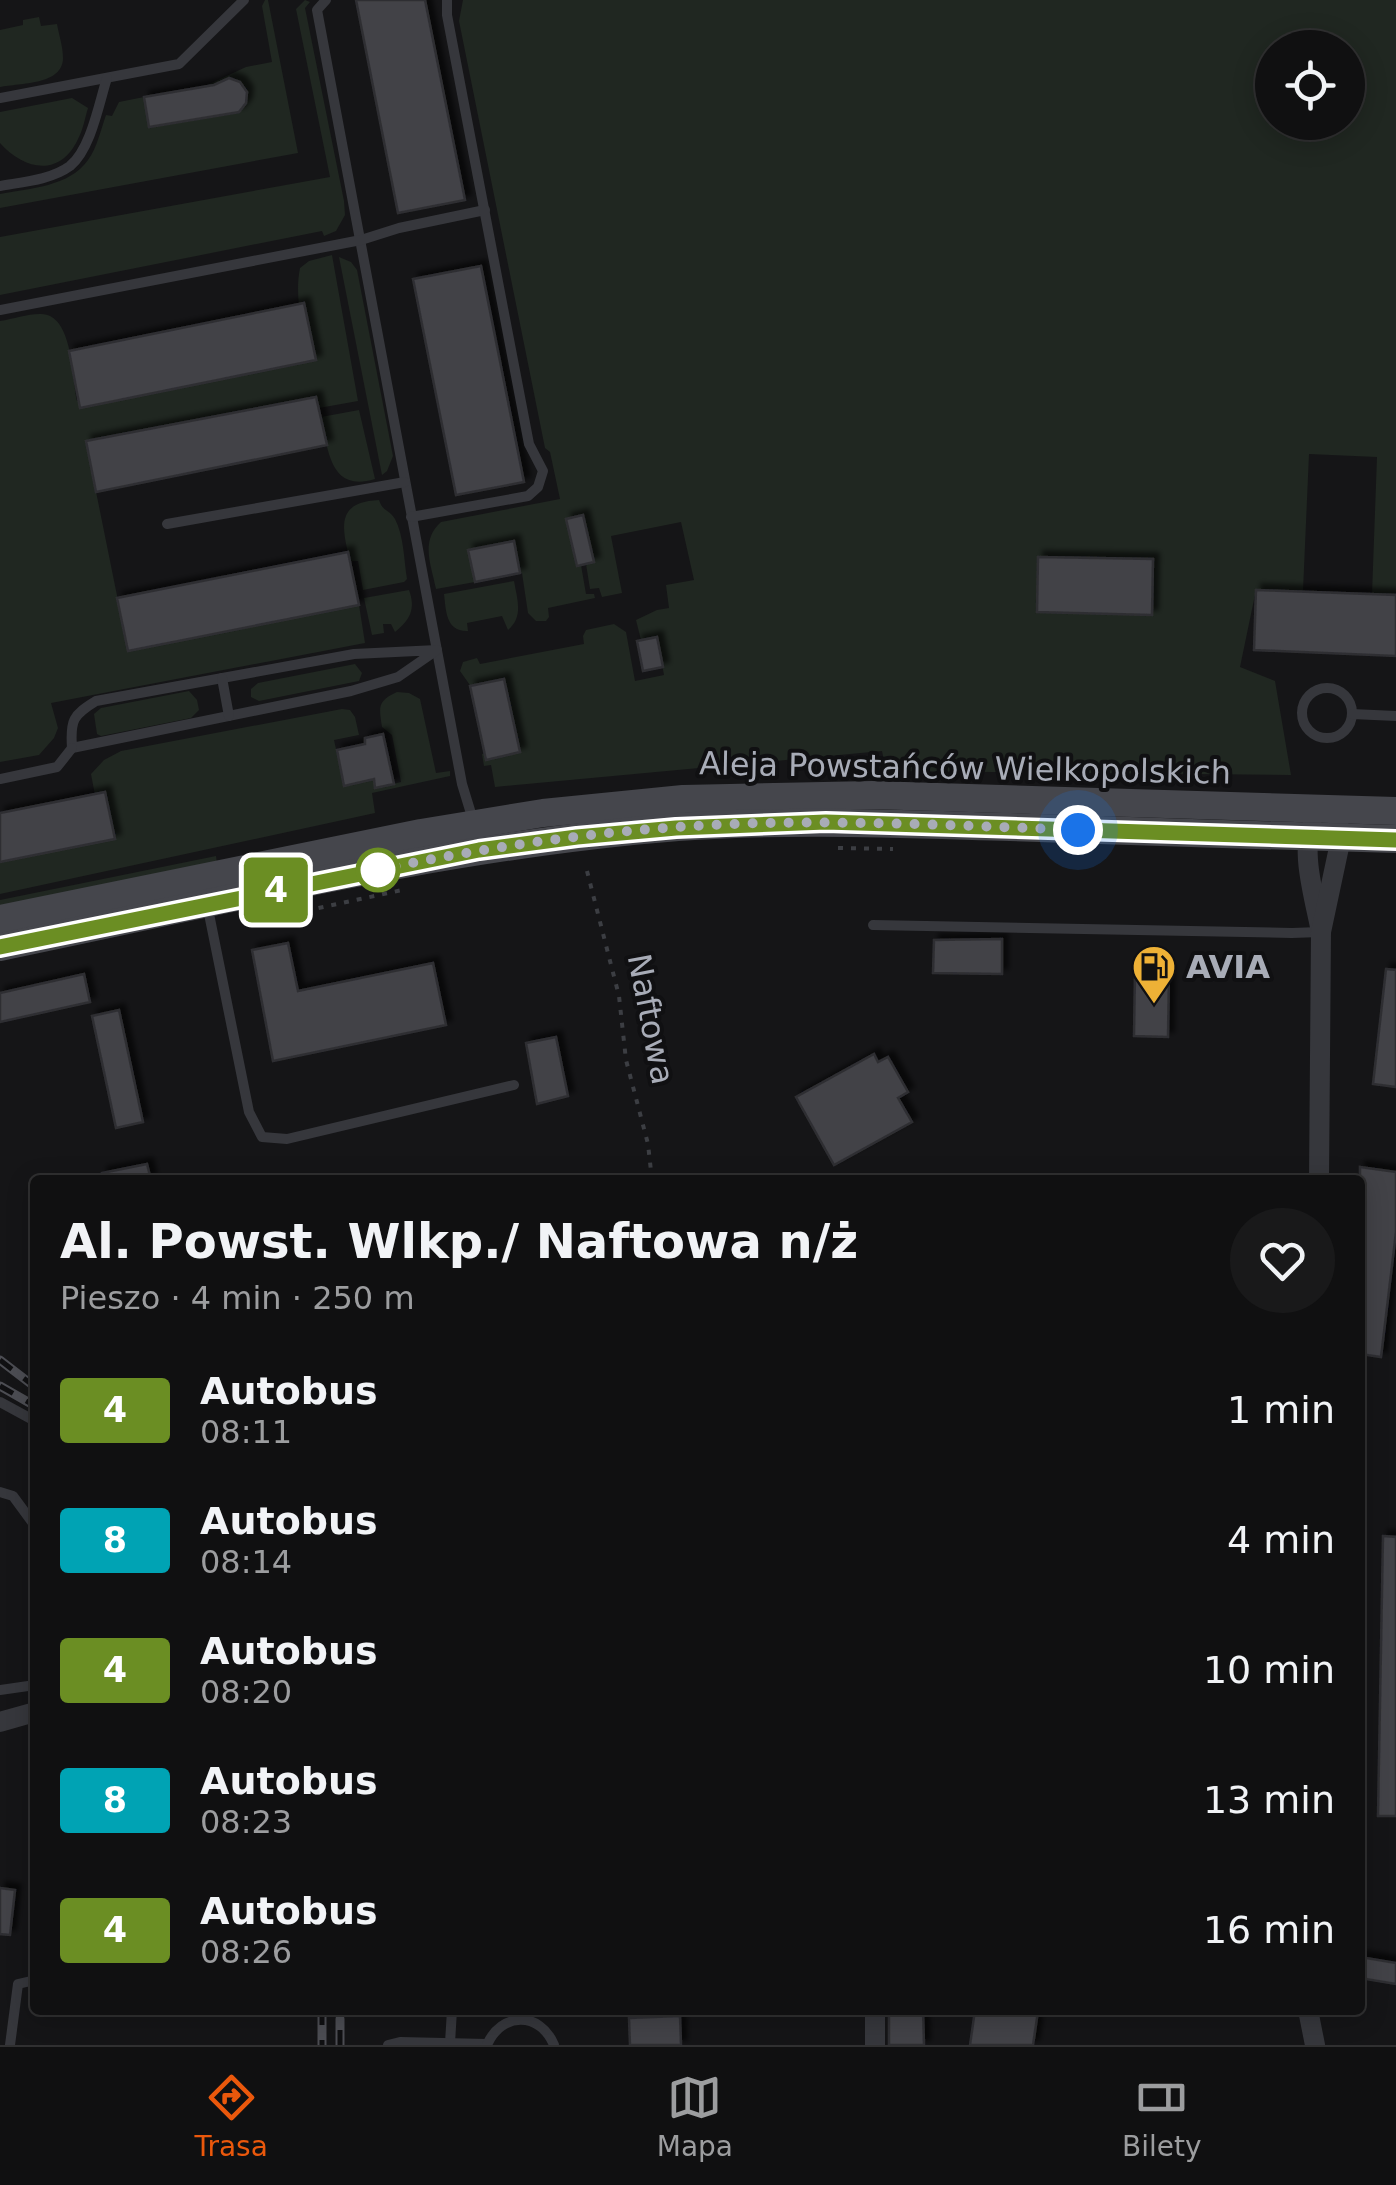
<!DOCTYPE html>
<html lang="pl">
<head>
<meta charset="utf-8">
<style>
  :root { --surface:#101011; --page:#19191a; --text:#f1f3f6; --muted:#9c9d9f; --line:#303031; --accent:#ea580c }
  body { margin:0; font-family:"DejaVu Sans",sans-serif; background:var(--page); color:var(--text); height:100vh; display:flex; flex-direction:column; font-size:38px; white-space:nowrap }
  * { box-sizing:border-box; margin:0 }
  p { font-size:32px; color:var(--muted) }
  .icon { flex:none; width:55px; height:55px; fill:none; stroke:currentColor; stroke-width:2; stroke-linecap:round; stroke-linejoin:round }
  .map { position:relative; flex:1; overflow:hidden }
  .details { position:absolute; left:30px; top:1175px; width:1335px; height:840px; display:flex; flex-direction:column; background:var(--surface); border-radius:10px; box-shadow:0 5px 25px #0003,0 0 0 2px var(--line) }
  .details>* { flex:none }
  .badge { padding:0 20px; border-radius:8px; font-size:35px; line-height:65px }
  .buttons { position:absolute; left:1255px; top:30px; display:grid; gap:20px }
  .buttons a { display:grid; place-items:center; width:110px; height:110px; border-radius:50%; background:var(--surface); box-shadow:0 5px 25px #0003,0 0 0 2px var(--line); font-size:50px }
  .you { position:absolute; width:50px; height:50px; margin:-25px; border:8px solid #fff; border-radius:50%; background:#1a73e8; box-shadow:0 0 0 15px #1a73e833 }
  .map>.badge { position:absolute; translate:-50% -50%; box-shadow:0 0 0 5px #fff }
  .round { display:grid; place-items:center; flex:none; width:105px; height:105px; border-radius:52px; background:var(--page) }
  .headline { display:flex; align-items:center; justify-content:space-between; height:170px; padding:0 30px }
  h1 { font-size:48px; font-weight:600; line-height:75px }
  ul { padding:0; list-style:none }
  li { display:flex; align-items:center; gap:30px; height:130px; padding:0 30px }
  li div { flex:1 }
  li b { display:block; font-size:38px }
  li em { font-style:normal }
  li .badge { min-width:110px; font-weight:700; text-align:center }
  .menu { display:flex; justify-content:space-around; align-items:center; height:140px; border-top:2px solid var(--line); background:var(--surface); font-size:28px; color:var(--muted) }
  .menu a { display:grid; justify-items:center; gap:5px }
  .menu .on { color:var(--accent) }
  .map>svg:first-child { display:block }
  .green { fill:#202721; fill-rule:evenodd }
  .building { fill:#424247; stroke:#2f2f33; stroke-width:2.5; filter:url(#shadow) }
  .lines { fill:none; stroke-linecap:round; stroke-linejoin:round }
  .path { stroke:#3c3e43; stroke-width:4; stroke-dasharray:5 8; stroke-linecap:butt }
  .lane { stroke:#36373c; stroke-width:10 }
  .street { stroke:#36373c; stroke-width:20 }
  .secondary { stroke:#45464c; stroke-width:28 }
  .rail-casing { stroke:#4c4d53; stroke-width:9 }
  .rail { stroke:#101012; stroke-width:5; stroke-dasharray:15; stroke-linecap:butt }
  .line-casing { stroke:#fff; stroke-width:22 }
  .line { stroke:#6b8e23; stroke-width:15 }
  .walk { stroke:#a8acb7; stroke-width:10; stroke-dasharray:0 18 }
  .stop-dot { fill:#fff; stroke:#6b8e23; stroke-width:5 }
  .labels { text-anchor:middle; stroke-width:8; stroke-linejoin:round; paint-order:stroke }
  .street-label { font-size:32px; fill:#a8acb7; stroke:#101012 }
  .poi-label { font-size:32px; font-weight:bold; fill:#a8acb7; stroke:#101012; text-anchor:start }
</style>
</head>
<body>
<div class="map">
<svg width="1396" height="2045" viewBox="0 0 1396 2045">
  <defs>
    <filter id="shadow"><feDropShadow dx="5.5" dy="-5.5" stdDeviation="2.5" flood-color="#0009"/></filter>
  </defs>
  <rect width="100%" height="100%" fill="#151517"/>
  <g class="green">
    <path d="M265 0H268L298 153 0 208V194C30 188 69 187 88 160 97 148 101 129 106 115L112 116 119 102 144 97 150 127 208 117 203 87 246 67 272 62 262 6Z"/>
    <polygon points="305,0 310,2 305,8 344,201 345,215 336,231 324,236 322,231 0,295 0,237 330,177 296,9"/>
    <path d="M463 0H1396V595L1372 594 1377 457 1309 454 1303 591 1256 590 1240 667 1275 681 1291 775 886 771 882 751 495 787 491 765 484 766 482 754 514 748 460 671 463 662 477 658 480 664 584 644 583 636 586 630 614 624 626 632 635 681 664 675 657 637 641 640 636 620 657 610 669 608 666 585 694 580 681 522 611 536 622 593 602 597 599 588 590 589 586 564 594 562 583 515 566 519 577 566 581 565 586 594H594L595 598 548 608 549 617 546 621H536L528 613 522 573H520L513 541 469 550 475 582 436 589C431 564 420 541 441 522L560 499 550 452 545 448 459 21ZM1272 48H1348V122H1272Z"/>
    <path d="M39 17 41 26 57 24C59 35 63 47 63 58 63 85 20 83 0 87V30L23 25V20Z"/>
    <path d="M72 98 88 108C85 118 83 130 78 139 60 178 24 170 0 143V112Z"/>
    <path d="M332 255 358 401 319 408 316 397 86 442 128 650 359 605 365 643 51 703 58 728 54 738 39 755 0 762V321C13 319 27 314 40 314 73 313 72 377 77 401L309 358C303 328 294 298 300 268L309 261Z"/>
    <polygon points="339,257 351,262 357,270 393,456 387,471 382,475"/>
    <path d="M359 410 375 479C330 493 328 450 321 417Z"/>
    <path d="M379 500C383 512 389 509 395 519 404 536 404 561 407 579L404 582 363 590 358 561H350C342 528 335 502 379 500Z"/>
    <path d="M514 581C517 599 524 616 508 630L502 616 467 623 468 631C446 632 446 611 444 594Z"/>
    <path d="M409 590C416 609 410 620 395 632L391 624H383L384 633 372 635 364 598Z"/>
    <polygon points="355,664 362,673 359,681 259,701 251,697 251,689 258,683"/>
    <polygon points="189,691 197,700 199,710 191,718 101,736 97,734 94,714 101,708"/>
    <path d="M397 692 409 693 420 699 436 773 450 771V776L372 793 375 813 0 894V859L103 837 91 774 104 760 121 751 342 709 350 710 355 717 359 735 334 740 344 785 374 779 376 788 401 782 392 735 382 727C379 707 377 701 397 692Z"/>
    <polygon points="216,856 217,864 0,909 0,900"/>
  </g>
  <g class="building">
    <polygon points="356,0 425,0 465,200 398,213"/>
    <polygon points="229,78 240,82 247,92 246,103 239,112 149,127 144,97 214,85"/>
    <polygon points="481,266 524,482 456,495 413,279"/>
    <polygon points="304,303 316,360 80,408 69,351"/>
    <polygon points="316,397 327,445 96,492 86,441"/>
    <polygon points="583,515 594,562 577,566 566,519"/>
    <polygon points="514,541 520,573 475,582 468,550"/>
    <polygon points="348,552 359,605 128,651 117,598"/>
    <polygon points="1038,557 1153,559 1152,615 1037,612"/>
    <polygon points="1256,590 1396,595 1396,656 1254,650"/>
    <polygon points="657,637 663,667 643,671 637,641"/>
    <polygon points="504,679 520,752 486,760 470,686"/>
    <polygon points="383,734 394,784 375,788 374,779 344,786 337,750 365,744 365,738"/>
    <polygon points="105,792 115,839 0,862 0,813"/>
    <polygon points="1002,939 1002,974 933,973 934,940"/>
    <polygon points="288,943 298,991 433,963 446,1025 273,1061 252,950"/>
    <polygon points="1386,969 1396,970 1396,1087 1373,1084"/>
    <polygon points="1135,972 1169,972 1168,1037 1134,1036"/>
    <polygon points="84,974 90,1002 0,1022 0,993"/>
    <polygon points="119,1010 143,1122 116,1128 92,1016"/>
    <polygon points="556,1037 568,1096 537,1104 526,1043"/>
    <polygon points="874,1054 878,1062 888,1057 908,1092 898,1098 912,1122 834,1165 796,1097"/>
    <polygon points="147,1164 151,1180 103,1180 102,1173"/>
    <polygon points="1360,1167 1396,1172 1396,1232 1381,1357 1360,1354"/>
    <polygon points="1383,1536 1396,1537 1396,1816 1378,1816"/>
    <polygon points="0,1888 15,1890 10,1935 0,1934"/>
    <polygon points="1360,1957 1396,1963 1396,1984 1360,1978"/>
    <polygon points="889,2010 923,2010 924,2045 889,2045"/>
    <polygon points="975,2010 1038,2011 1033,2045 970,2045"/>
    <polygon points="680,2016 681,2045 630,2045 629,2018"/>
  </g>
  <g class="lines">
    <g class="path">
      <polyline points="838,848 893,849"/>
      <polyline points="587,871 619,996 626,1060 648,1144 652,1180"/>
      <polyline points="280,913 300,912 407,889"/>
    </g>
    <g class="lane">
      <polyline points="326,0 317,10 462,784 473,820"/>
      <polyline points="0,98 179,64 244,0"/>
      <path d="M0 186C22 182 51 180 70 166 91 149 99 103 107 78"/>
      <polyline points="0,310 361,240 399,228 485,210"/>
      <polyline points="411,517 528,496 538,487 543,471 529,444 447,15 447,0"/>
      <polyline points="167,524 405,482"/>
      <path d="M437 650 398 677 351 691 72 748C70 720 73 715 96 701L354 654Z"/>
      <polyline points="222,678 229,716"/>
      <circle cx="1327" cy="713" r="25"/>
      <polyline points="1352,714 1396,716"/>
      <polyline points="0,779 57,767 72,748"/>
      <polyline points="207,904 249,1112 262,1137 287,1139 514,1085"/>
      <polyline points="873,925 1292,933 1320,932"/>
      <polyline points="0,1402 35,1421"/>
      <polyline points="0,1492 13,1496 35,1526"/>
      <polyline points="0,1690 35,1685"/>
      <polyline points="450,2043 452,2010"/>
      <polyline points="10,2045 18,1984 31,1981"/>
      <polyline points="388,2045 400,2042 487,2044"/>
      <path d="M487 2045C501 2012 540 2011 554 2045"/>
    </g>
    <g class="street">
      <path d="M1312 826C1300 851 1316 904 1321 932"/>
      <polyline points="1319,1180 1321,932 1341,838 1339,827"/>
      <polyline points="0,1722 35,1712"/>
      <polyline points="875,2010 875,2045"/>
      <polyline points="1308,2010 1315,2045"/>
    </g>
    <g class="secondary">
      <polyline points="0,919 421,833 543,813 683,799 872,795 1396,811"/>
      <path d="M0 947C224 901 449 845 678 827 788 819 899 824 1010 827 1139 831 1267 836 1396 839"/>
    </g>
    <defs>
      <g id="rail">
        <polyline points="0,1360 35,1387"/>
        <polyline points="0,1386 35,1406"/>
        <polyline points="322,2010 322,2045"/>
        <polyline points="340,2045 340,2019"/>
      </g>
    </defs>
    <use href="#rail" class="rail-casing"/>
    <use href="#rail" class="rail"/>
  </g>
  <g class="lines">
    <defs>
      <polyline id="line" points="0,947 479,850 577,837 676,828 826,822 1396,840"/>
    </defs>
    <use href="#line" class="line-casing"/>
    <use href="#line" class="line"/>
    <path class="walk" d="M378 870C505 843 635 826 764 823 869 821 973 826 1078 830"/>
  </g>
  <defs>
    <symbol id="fuel-pin" viewBox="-11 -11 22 30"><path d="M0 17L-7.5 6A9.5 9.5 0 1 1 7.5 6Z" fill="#eeb136" stroke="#101012"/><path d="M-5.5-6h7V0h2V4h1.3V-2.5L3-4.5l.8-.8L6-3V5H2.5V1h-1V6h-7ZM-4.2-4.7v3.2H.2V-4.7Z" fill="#111"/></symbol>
  </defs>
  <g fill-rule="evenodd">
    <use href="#fuel-pin" x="1129" y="942" width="50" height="68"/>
  </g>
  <circle class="stop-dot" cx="378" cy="870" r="20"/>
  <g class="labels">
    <g class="street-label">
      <text transform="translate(965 768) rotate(1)" y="11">Aleja Powstańców Wielkopolskich</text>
      <text transform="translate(651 1019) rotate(79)" y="11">Naftowa</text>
    </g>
    <g class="poi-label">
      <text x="1186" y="978">AVIA</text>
    </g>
  </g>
</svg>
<div class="buttons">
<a><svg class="icon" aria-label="locate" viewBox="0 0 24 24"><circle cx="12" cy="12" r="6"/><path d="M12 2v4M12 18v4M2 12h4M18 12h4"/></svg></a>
</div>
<div class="you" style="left:1078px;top:830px"></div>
<b class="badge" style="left:276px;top:890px;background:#6b8e23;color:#fff">4</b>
<section class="details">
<div class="headline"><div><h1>Al. Powst. Wlkp./ Naftowa n/ż</h1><p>Pieszo · 4 min · 250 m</p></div><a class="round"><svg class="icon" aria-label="heart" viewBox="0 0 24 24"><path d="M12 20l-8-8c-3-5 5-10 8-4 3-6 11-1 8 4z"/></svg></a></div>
<ul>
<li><span class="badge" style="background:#6b8e23;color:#fff">4</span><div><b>Autobus</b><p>08:11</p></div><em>1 min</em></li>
<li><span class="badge" style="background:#00a3b4;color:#fff">8</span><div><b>Autobus</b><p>08:14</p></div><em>4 min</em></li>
<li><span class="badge" style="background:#6b8e23;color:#fff">4</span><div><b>Autobus</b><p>08:20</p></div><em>10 min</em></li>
<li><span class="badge" style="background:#00a3b4;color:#fff">8</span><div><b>Autobus</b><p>08:23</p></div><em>13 min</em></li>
<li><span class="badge" style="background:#6b8e23;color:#fff">4</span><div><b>Autobus</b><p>08:26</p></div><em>16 min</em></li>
</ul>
</section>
</div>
<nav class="menu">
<a class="on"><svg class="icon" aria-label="directions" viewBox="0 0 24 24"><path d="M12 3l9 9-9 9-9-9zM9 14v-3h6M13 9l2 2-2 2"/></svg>Trasa</a>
<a><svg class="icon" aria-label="map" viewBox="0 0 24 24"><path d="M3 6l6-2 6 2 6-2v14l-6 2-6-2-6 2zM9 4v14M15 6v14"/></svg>Mapa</a>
<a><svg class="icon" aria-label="tickets" viewBox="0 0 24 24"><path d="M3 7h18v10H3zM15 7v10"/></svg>Bilety</a>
</nav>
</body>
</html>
